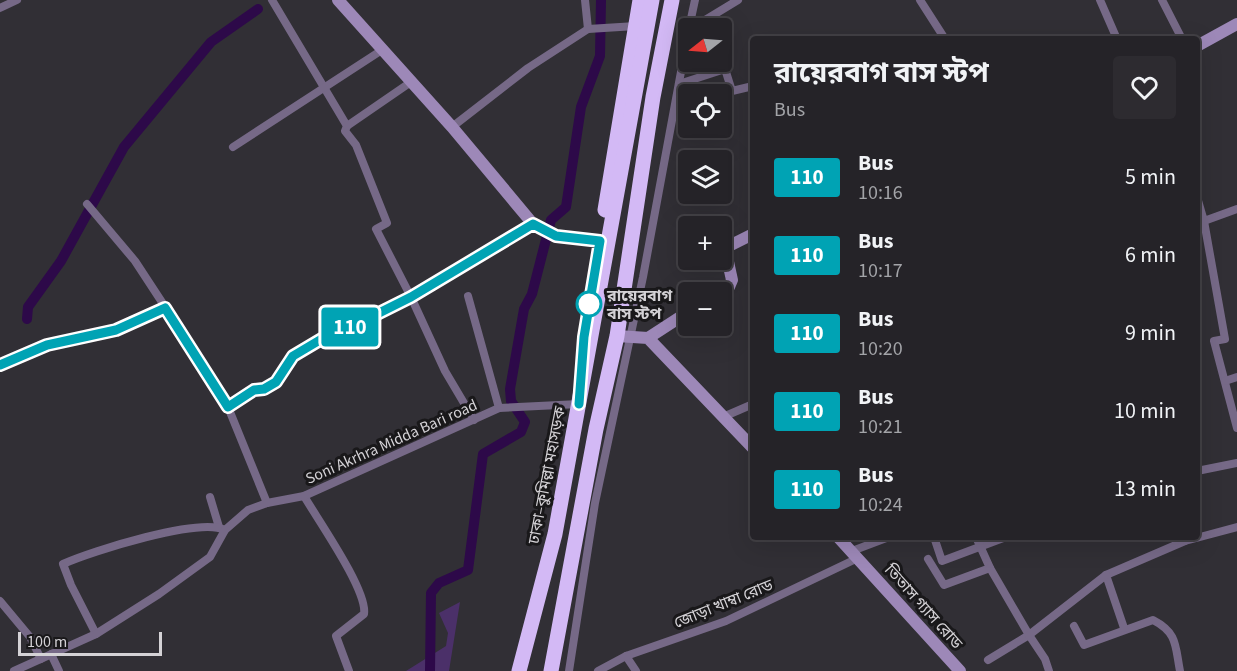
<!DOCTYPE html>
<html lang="en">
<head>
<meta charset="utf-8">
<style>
  :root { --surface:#252328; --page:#2d2b30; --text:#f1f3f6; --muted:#a3a4a8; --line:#424045 }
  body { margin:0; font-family:"Source Sans 3","Noto Sans Bengali",sans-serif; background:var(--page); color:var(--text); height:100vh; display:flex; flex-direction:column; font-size:22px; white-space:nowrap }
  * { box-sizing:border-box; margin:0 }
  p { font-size:20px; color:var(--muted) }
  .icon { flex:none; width:33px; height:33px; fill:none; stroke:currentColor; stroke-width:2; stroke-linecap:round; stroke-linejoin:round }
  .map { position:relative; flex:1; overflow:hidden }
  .details { position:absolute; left:750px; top:36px; width:450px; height:504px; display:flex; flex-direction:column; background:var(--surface); border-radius:6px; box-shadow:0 6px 24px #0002,0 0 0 2px var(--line) }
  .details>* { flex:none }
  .badge { padding:0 12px; border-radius:4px; font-size:21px; line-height:39px }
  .needle { width:39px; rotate:253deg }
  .controls { position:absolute; left:678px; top:18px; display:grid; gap:12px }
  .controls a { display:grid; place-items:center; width:54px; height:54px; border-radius:6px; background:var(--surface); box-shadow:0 6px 24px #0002,0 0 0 2px var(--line); font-size:30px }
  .scale { position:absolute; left:18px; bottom:15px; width:144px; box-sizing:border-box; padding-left:6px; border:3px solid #d4d2d6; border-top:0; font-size:16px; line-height:21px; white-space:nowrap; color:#d4d2d6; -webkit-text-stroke:4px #19181a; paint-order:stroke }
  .map>.badge { position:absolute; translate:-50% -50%; box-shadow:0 0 0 3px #fff }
  .round { display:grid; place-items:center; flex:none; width:63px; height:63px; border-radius:6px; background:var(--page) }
  .headline { display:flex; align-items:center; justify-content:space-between; height:102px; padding:0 24px }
  h1 { font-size:28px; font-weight:700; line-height:45px }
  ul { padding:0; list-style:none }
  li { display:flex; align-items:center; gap:18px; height:78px; padding:0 24px }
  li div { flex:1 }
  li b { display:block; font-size:22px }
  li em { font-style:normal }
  li .badge { min-width:66px; font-weight:700; text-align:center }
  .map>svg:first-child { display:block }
  .green { fill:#4b3069 }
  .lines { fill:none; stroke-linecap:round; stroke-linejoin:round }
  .canal { stroke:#2d0949; stroke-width:10 }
  .street { stroke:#766987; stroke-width:8 }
  .secondary { stroke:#9d88b8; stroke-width:12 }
  .highway { stroke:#d3b9f5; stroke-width:15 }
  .line-casing { stroke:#fff; stroke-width:14 }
  .line { stroke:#00a3b4; stroke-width:9 }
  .stop-dot { fill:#fff; stroke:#00a3b4; stroke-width:3 }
  .labels { text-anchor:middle; stroke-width:6; stroke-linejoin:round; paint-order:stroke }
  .stop-label { font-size:16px; font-weight:bold; fill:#d4d2d6; stroke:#19181a; text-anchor:start }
  .street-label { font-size:16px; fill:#d4d2d6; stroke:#19181a }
</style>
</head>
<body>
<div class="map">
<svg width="1237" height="671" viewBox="0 0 1237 671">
  <rect width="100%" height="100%" fill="#312f35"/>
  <polygon class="green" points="460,602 449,671 406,671 446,646 448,633 439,613"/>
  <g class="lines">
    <g class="canal">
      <polyline points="27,319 28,307 61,261 124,147 211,42 258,9"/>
      <polyline points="430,671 431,593 439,583 468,570 483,454 521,432 525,422 511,401 510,389 524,309 532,294 551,220 566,207 581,107 600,56 601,0"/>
    </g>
    <g class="street">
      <polyline points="272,0 347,126 345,131 356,145 387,223 376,229 411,297 533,224"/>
      <polyline points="585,0 588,29"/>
      <polyline points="920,0 945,39"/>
      <polyline points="1100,0 1117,39"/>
      <polyline points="1162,0 1182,39"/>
      <polyline points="0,8 17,0"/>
      <polyline points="689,28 695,0"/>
      <polyline points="692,28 738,0"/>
      <polyline points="679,84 725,69 732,91 753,86"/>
      <polyline points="347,126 411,82"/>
      <polyline points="452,127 528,68 588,29 636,26"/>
      <polyline points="233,147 382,50"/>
      <polyline points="1197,197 1204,221 1237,209"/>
      <polyline points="87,204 135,261 213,380 228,407 267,503"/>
      <polyline points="1204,221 1225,339 1214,341 1237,428"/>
      <polyline points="468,296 499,408"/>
      <polyline points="0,365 47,346 116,330 165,308"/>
      <polyline points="1225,381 1237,377"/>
      <polyline points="228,407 253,390 264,389 276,382 293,356 330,335 335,335 411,297 445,371 474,420"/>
      <polyline points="723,417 753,404"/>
      <polyline points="1197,471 1237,463"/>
      <path d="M304 496C318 520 368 591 364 614L336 636 349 671"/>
      <polyline points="210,497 219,527"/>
      <polyline points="934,537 942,561 1006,537"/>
      <polyline points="1183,537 1185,541 1237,527"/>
      <polyline points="852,551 889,537"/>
      <polyline points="928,559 944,585 990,568 976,537"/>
      <polyline points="0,601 30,637 41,659"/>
      <path d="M1074 626 1084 645 1153 620C1178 633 1175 646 1180 671"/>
      <polyline points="1124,628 1106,575 1185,541"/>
      <path d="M96 634 71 585 63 564C92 551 200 517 225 530"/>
      <polyline points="51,654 59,671"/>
      <polyline points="626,656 636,671"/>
      <polyline points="988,660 1029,635 990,568"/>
      <polyline points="14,671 96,634 159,594 210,557 225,530 248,510 267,503 304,496 499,408 579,404"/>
      <polyline points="569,671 595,503 643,277 688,34"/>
      <polyline points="598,671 626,656 726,621 858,558"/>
      <polyline points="1049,671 1045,659 1029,635 1106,575"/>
    </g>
    <g class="secondary">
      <polyline points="338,0 452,127 533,224 556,236 600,241"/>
      <polyline points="1197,46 1237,24"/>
      <polyline points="720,292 729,287 732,280 725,248 753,234"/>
      <polyline points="617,336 648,338 753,448"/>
      <polyline points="648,338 688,312"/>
      <polyline points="838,537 960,671"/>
    </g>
    <g class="highway">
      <polyline points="605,210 640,0"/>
      <polyline points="519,671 555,534 652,0"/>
      <polyline points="551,671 596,429 617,336 653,97 672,0"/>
    </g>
  </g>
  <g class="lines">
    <defs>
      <polyline id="line" points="0,365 47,345 116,330 165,308 228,407 254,390 264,389 276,382 293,356 330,334 335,335 411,297 533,224 556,236 600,241 584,337 579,404"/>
    </defs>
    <use href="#line" class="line-casing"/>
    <use href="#line" class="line"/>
  </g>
  <circle class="stop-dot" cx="589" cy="304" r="12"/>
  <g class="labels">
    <g class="stop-label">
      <text x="607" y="301">রায়েরবাগ<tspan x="607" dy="18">বাস স্টপ</tspan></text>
    </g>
    <g class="street-label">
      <text transform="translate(391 441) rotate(-24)" y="6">Soni Akrhra Midda Bari road</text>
      <text transform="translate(546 475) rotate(-79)" y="6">ঢাকা–কুমিল্লা মহাসড়ক</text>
      <text transform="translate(723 603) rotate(-22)" y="6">জোড়া খাম্বা রোড</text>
      <text transform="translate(924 606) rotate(48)" y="6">তিতাস গ্যাস রোড</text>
    </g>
  </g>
</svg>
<div class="controls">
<a><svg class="needle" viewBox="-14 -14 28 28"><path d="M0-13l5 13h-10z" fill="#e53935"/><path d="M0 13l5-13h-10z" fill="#a3a4a8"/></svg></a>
<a><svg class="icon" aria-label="locate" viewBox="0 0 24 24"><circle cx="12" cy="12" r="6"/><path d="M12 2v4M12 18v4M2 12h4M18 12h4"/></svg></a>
<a><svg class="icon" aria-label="layers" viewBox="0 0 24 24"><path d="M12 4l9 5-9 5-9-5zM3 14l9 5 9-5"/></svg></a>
<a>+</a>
<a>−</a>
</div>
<div class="scale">100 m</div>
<b class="badge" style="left:350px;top:327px;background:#00a3b4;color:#fff">110</b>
<section class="details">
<div class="headline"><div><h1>রায়েরবাগ বাস স্টপ</h1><p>Bus</p></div><a class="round"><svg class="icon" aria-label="heart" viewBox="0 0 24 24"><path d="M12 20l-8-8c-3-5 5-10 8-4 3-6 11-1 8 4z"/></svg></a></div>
<ul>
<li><span class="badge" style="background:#00a3b4;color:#fff">110</span><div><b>Bus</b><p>10:16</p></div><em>5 min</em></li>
<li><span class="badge" style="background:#00a3b4;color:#fff">110</span><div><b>Bus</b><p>10:17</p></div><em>6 min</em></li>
<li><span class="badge" style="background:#00a3b4;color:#fff">110</span><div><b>Bus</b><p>10:20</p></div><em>9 min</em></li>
<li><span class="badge" style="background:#00a3b4;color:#fff">110</span><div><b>Bus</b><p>10:21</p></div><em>10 min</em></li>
<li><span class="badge" style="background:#00a3b4;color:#fff">110</span><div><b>Bus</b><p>10:24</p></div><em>13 min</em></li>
</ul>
</section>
</div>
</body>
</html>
